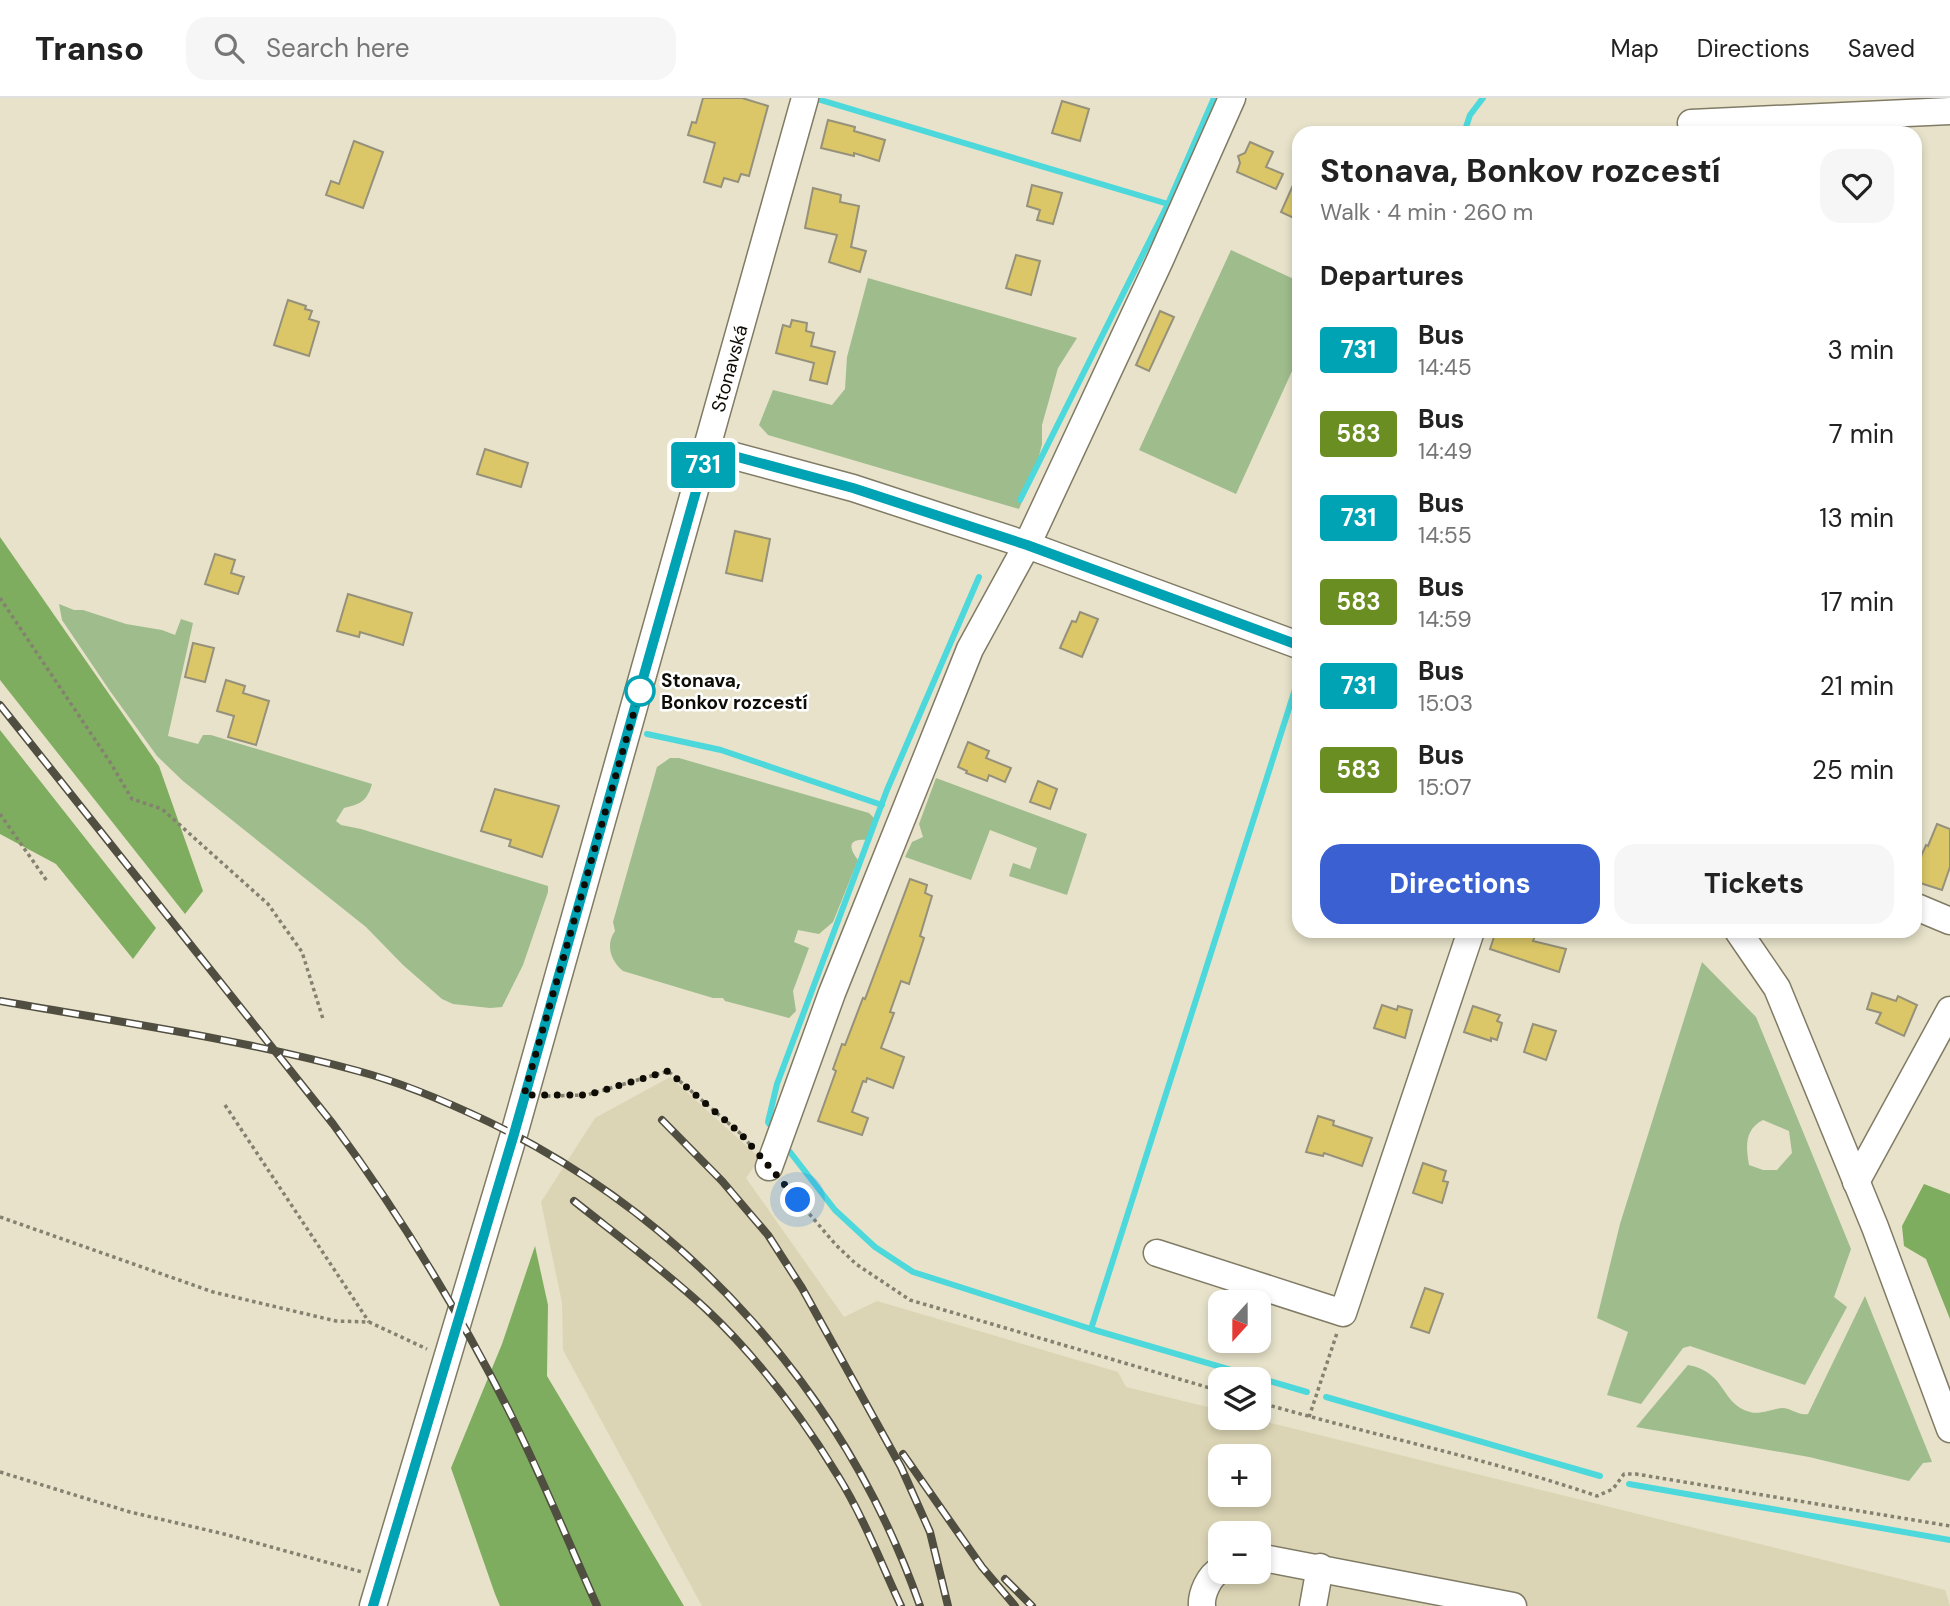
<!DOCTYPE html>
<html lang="en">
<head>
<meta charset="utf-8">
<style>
  :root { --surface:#fff; --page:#f6f6f6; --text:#222; --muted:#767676; --line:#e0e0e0; --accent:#3b60d2 }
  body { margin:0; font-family:"DM Sans",sans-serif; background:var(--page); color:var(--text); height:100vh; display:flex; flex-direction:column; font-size:26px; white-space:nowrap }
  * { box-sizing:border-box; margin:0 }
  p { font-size:23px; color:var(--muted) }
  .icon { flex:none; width:38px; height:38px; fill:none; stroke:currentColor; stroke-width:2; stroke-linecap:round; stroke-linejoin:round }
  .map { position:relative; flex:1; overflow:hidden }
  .details { position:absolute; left:1292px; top:28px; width:630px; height:812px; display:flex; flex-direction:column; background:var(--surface); border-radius:21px; box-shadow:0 4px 10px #0003 }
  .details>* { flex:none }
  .badge { padding:0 14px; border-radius:5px; font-size:24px; line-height:46px }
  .needle { width:46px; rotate:201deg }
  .buttons { position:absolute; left:1208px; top:1192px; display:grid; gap:14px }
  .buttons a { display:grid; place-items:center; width:63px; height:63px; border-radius:14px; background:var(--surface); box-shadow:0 4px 10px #0003; font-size:35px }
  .you { position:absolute; width:35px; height:35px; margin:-18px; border:5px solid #fff; border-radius:50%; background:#1a73e8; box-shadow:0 0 0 10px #1a73e833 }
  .map>.badge { position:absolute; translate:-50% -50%; box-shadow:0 0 0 4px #fff }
  h2 { padding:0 28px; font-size:26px; line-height:63px }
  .round { display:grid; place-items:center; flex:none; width:74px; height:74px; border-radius:21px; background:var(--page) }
  .head { display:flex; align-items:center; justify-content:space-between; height:119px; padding:0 28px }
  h1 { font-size:33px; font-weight:700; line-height:52px }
  .primary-button { display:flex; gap:14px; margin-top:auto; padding:14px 28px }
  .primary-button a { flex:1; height:80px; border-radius:21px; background:var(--accent); color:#fff; font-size:28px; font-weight:700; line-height:80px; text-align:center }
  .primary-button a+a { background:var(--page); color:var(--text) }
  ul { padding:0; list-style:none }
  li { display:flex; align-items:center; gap:21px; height:84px; padding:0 28px }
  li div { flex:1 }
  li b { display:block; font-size:26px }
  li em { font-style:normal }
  li .badge { min-width:77px; font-weight:700; text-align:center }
  header { display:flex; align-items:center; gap:42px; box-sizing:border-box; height:98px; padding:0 35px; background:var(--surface); border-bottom:2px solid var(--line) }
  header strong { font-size:33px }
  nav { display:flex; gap:38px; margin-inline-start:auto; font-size:24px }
  .search { width:490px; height:63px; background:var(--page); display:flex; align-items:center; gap:18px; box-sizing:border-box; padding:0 24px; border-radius:21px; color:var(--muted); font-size:26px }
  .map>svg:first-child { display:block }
  .built { fill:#dcd5b5; fill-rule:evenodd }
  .green { fill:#9fbc8d; fill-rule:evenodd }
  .forest { fill:#7ead5f }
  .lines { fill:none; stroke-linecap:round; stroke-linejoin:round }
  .stream { stroke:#4dd8db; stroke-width:6 }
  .building { fill:#dbc768; stroke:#96917a; stroke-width:2 }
  .minor-casing { stroke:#807b65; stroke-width:29 }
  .path { stroke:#848170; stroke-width:3.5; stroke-dasharray:3.5 3.5; stroke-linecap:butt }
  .minor { stroke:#fff; stroke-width:26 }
  .rail-casing { stroke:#504d41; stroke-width:8 }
  .rail { stroke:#fff; stroke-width:5; stroke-dasharray:16; stroke-linecap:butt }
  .line-casing { stroke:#fff; stroke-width:16 }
  .line { stroke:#00a3b4; stroke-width:10 }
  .walk { stroke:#0e0c05; stroke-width:7; stroke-dasharray:0 12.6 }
  .stop-dot { fill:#fff; stroke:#00a3b4; stroke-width:3.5 }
  .labels { text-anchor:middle; stroke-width:5; stroke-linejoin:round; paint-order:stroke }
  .street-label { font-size:19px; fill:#0e0c05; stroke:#fff }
  .stop-label { font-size:19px; font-weight:bold; fill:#0e0c05; stroke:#fff; text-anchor:start }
</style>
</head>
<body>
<header>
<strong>Transo</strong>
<div class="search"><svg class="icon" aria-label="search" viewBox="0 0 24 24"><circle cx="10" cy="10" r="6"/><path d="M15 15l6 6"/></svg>Search here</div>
<nav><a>Map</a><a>Directions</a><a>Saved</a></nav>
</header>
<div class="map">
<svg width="1950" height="1508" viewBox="0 0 1950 1508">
  <rect width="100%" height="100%" fill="#e7e2c9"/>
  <path class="built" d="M670 979 760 1060 746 1080 844 1219 877 1203 1118 1274 1126 1289 1220 1312V1320H1251L1945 1492 1950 1508H702L563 1252 562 1205 541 1104 595 1020ZM1220 1358H1258V1396H1220ZM1220 1435H1258V1474H1220Z"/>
  <g class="green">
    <polygon points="1231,152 1298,183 1298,260 1236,396 1139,352"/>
    <polygon points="868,180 1077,240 1058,270 1042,327 1042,346 1037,366 1019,411 768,337 759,327 773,292 832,307 845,291 847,259"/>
    <path d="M59 506 74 512H83L126 526 162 532 175 537 181 521 193 525 168 638 198 646 203 637H211L372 686C367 703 361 706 344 710L336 723 341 727 361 731 548 788V794L523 867 502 909 490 910 453 906 442 901 403 867 366 829 183 683 157 658 110 593 62 522Z"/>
    <path d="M670 660H679L869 715 874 720V729L868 742C848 740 848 749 858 762L833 824 819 836 798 832 794 844 809 850 793 893 796 913 789 920 725 903 723 900H713L623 873C611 863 605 847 615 833L613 824 657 669Z"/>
    <polygon points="936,680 1087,736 1067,797 1009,778 1013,765 1030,771 1037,750 990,732 971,782 905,759 912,744 923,739 919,726"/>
    <path d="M1702 864 1756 919 1851 1151 1834 1199 1847 1209 1805 1287 1690 1248 1683 1250 1641 1306 1607 1297 1628 1234 1597 1220 1620 1126ZM1763 1022 1789 1033 1792 1055 1777 1072H1763L1749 1067C1746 1049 1744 1032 1763 1022Z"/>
    <path d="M1865 1198 1932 1364 1923 1365 1909 1383 1809 1359 1636 1329 1688 1267C1727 1274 1720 1306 1750 1314 1759 1317 1772 1311 1782 1310 1792 1310 1798 1318 1808 1316Z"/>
  </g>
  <g class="forest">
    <polygon points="0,439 159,668 203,793 185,816 0,582"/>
    <polygon points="0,632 156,830 133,861 56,766 0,736"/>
    <polygon points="1924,1086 1950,1096 1950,1221 1926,1161 1904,1148 1902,1128"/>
    <polygon points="535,1148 548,1207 547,1278 684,1508 500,1508 495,1496 451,1370 502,1246"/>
  </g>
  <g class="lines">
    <g class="stream">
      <polyline points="817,1 1168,106"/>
      <polyline points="1464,35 1470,17 1483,0"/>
      <polyline points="1020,402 1168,106 1214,0"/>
      <polyline points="647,636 721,652 882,707"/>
      <polyline points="769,1026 768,1024 777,986 887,692 979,479"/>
      <polyline points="790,1054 835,1112 875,1149 913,1174 1091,1231 1307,1294"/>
      <polyline points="1091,1231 1298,582"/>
      <polyline points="1326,1299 1600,1378"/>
      <polyline points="1629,1386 1950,1442"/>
    </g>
  </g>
  <g class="building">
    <polygon points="703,0 742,0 768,8 749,78 741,76 738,84 724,80 721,89 704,84 715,45 688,37 692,24 696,25"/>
    <polygon points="1062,3 1089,11 1080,43 1052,35"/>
    <polygon points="828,22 855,29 854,33 885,42 879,63 854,55 854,58 821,50"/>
    <polygon points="354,43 383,54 363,110 326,97 331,83 339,86"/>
    <polygon points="1250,44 1273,54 1266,69 1283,76 1276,91 1237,74 1240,65 1238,58 1245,55"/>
    <polygon points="1298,76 1298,122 1281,114"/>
    <polygon points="1032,87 1062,95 1053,126 1037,122 1040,112 1027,108"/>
    <polygon points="813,90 841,97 840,104 859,108 851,149 866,153 860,174 829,164 837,137 805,130"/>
    <polygon points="1016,157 1040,163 1031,197 1006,190"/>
    <polygon points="288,202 306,208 305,211 312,213 309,221 319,224 309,258 274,247"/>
    <polygon points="1160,213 1174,219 1149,273 1136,267"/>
    <polygon points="792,222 807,225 806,233 814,235 811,248 835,254 827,286 810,282 814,265 776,255 783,227 790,229"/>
    <polygon points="485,351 528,365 521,389 477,376"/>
    <polygon points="735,433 770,441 762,483 726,475"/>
    <polygon points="215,456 235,462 231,475 244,479 238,496 205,486"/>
    <polygon points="348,496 412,515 403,547 360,534 359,539 337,533"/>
    <polygon points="1080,514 1098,521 1082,559 1060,550 1072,523 1076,524"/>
    <polygon points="193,545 214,550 205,584 185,579"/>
    <polygon points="226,582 245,588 243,595 269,603 256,647 228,639 234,618 217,613"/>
    <polygon points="968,644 989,653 986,660 1011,670 1005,684 989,677 987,683 966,675 967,673 958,669"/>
    <polygon points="1038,683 1057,691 1050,711 1030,704"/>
    <polygon points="495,691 559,708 542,759 509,748 511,742 481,733"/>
    <polygon points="1937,726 1950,731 1950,769 1942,792 1914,783 1922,756 1926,747 1928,748"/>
    <polygon points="910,781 927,787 925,795 932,798 920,838 924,840 909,886 901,883 890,914 894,915 881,950 904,959 893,990 867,980 866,984 863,983 852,1014 868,1020 862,1037 818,1023 836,973 833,971 842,946 845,947 863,900 865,901"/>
    <polygon points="1496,833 1537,833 1533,843 1566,851 1559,874 1490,851"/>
    <polygon points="1872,895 1896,903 1898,898 1917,907 1904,938 1876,925 1881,915 1867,911"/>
    <polygon points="1382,907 1397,912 1398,908 1412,912 1405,940 1374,930"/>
    <polygon points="1473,908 1500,917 1497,923 1502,925 1497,942 1491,940 1491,943 1464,934"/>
    <polygon points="1533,926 1556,933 1546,962 1524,954"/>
    <polygon points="1318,1018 1334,1023 1333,1027 1372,1040 1362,1068 1324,1055 1323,1058 1306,1054"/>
    <polygon points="1423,1065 1446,1073 1443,1083 1448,1084 1442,1105 1413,1095"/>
    <polygon points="1425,1190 1443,1196 1429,1235 1411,1229"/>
  </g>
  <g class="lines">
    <defs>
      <g id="minor">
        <polyline points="1691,25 1950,13"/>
        <polyline points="708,351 853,390 1027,447 1298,547"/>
        <polyline points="1914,808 1950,823"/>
        <polyline points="1738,833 1777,890 1875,1129 1950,1331"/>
        <polyline points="769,1069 832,895 970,551 1027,447 1160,162 1232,0"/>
        <polyline points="1856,1084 1950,912"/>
        <polyline points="1157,1155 1343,1215 1471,833"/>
        <polyline points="1258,1459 1513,1508"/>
        <path id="s1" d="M373 1508 514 1036 805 0"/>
        <path d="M1202 1508C1201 1496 1209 1478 1220 1472"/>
        <polyline points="1313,1508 1320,1469"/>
      </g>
    </defs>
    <use href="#minor" class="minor-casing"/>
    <g class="path">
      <polyline points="0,500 110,664 132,701 162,711 268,806 302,854 323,921"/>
      <polyline points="0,716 47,783"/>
      <polyline points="547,998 587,997 668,973 741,1036 752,1049"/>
      <polyline points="225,1007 369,1224"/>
      <polyline points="782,1084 836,1147 856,1166 910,1202 1220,1293"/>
      <polyline points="0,1119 213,1194 336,1223 369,1224 427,1251"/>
      <path d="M1258 1304C1371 1337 1486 1360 1597 1398L1613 1391 1624 1376H1636L1950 1428"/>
      <polyline points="1309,1319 1337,1235"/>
      <polyline points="0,1374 130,1414 224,1436 362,1474"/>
    </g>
    <use href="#minor" class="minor"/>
    <defs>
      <g id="rail">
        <path d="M0 607 333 1026C400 1117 458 1212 509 1313 541 1377 568 1443 597 1508"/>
        <path d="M0 903C119 924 241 941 358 973 403 985 447 1004 489 1024 691 1122 846 1297 920 1508"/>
        <polyline points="662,1022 722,1083 768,1137 802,1190 901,1369 930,1434 948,1508"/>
        <path d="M574 1103C618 1138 664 1172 706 1211 757 1259 802 1319 838 1378 863 1418 881 1465 901 1508"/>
        <polyline points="903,1356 982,1469 1015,1508"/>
        <polyline points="1005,1481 1032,1508"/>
      </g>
    </defs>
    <use href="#rail" class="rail-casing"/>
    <use href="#rail" class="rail"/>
  </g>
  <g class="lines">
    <defs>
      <polyline id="line" points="373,1508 514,1036 708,351 853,390 1027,447 1298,547"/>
    </defs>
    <use href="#line" class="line-casing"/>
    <use href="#line" class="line"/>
    <polyline class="walk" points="640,593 524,997 587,997 668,973 741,1036 798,1102"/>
  </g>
  <circle class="stop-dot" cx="640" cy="593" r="14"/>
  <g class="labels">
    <g class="street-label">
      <text dy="7" stroke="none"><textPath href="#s1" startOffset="1288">Stonavská</textPath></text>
    </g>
    <g class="stop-label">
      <text x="661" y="589">Stonava,<tspan x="661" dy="22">Bonkov rozcestí</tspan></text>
    </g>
  </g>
</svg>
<div class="buttons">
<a><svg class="needle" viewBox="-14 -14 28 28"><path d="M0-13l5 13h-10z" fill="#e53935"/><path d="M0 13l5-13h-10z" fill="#767676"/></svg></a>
<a><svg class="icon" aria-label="layers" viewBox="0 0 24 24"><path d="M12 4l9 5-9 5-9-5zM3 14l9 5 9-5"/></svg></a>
<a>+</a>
<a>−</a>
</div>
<div class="you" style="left:798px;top:1102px"></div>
<b class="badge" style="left:703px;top:367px;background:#00a3b4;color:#fff">731</b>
<section class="details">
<div class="head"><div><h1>Stonava, Bonkov rozcestí</h1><p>Walk · 4 min · 260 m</p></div><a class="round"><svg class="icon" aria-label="heart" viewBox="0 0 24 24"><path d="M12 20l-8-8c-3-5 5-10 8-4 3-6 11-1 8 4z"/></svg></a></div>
<h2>Departures</h2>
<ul>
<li><span class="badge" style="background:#00a3b4;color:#fff">731</span><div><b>Bus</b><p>14:45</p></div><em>3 min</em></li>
<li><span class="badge" style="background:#6b8e23;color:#fff">583</span><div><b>Bus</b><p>14:49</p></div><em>7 min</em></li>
<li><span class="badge" style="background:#00a3b4;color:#fff">731</span><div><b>Bus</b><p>14:55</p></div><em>13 min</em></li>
<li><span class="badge" style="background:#6b8e23;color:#fff">583</span><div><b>Bus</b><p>14:59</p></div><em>17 min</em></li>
<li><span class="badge" style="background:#00a3b4;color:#fff">731</span><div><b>Bus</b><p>15:03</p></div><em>21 min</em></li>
<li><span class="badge" style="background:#6b8e23;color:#fff">583</span><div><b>Bus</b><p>15:07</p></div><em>25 min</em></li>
</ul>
<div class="primary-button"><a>Directions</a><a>Tickets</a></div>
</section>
</div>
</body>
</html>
